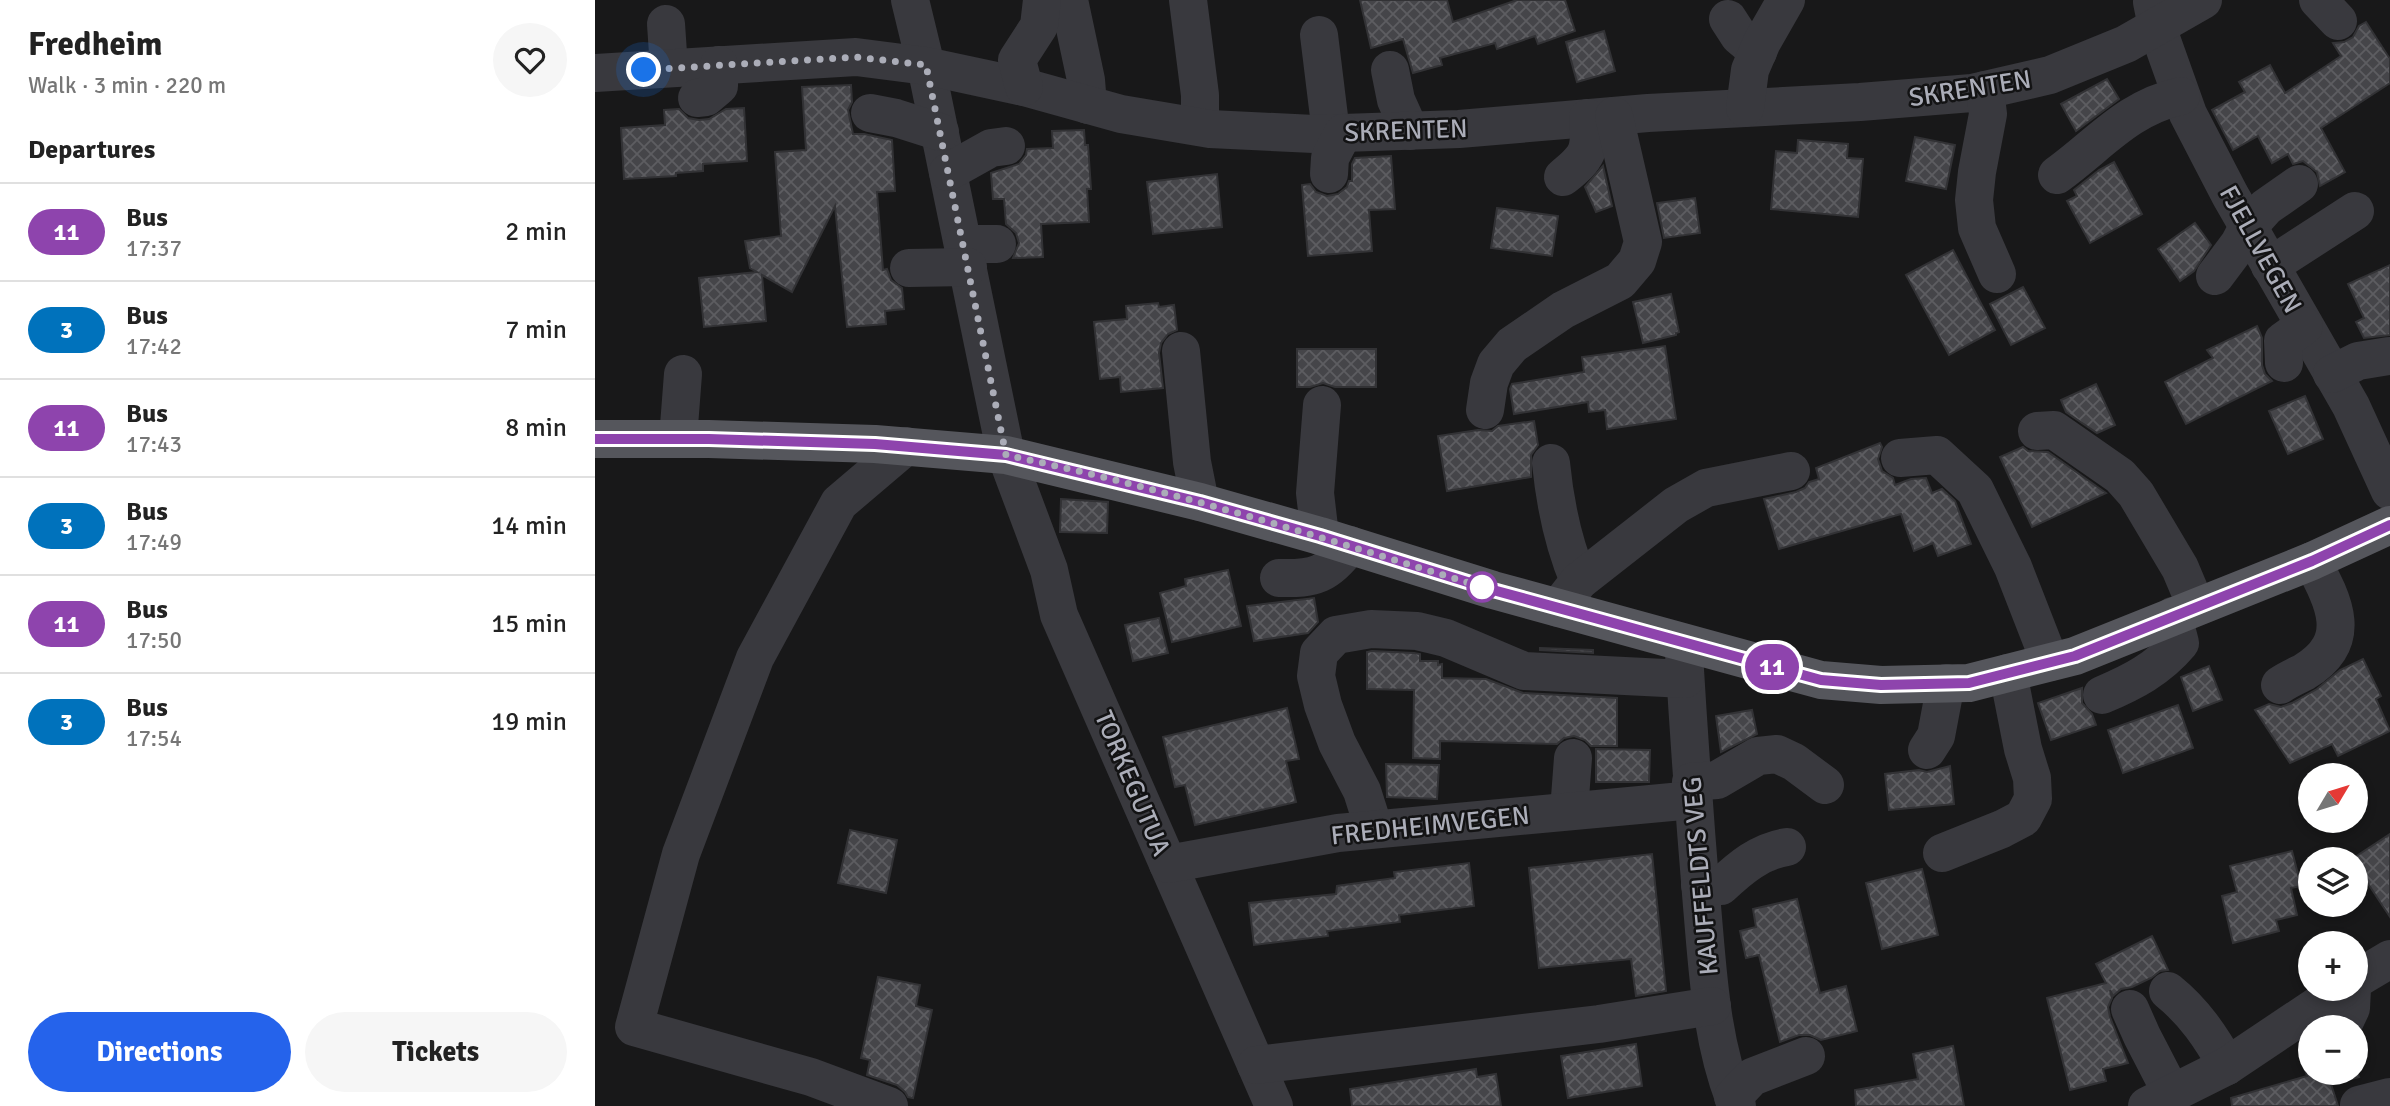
<!DOCTYPE html>
<html lang="en">
<head>
<meta charset="utf-8">
<style>
  :root { --surface:#fff; --page:#f6f6f6; --text:#222; --muted:#767676; --line:#e0e0e0; --accent:#2563eb }
  body { margin:0; font-family:Signika,sans-serif; background:var(--page); color:var(--text); height:100vh; display:flex; flex-direction:column; font-size:26px; white-space:nowrap }
  * { box-sizing:border-box; margin:0 }
  p { font-size:23px; color:var(--muted) }
  .icon { flex:none; width:38px; height:38px; fill:none; stroke:currentColor; stroke-width:2; stroke-linecap:round; stroke-linejoin:round }
  .map { position:relative; flex:1; overflow:hidden }
  .sheet { display:flex; flex-direction:column; background:var(--surface); width:595px }
  .sheet>* { flex:none }
  .badge { padding:0 14px; border-radius:23px; font-size:24px; line-height:46px }
  .needle { width:46px; rotate:52deg }
  .fabs { position:absolute; left:1703px; top:763px; display:grid; gap:14px }
  .fabs a { display:grid; place-items:center; width:70px; height:70px; border-radius:50%; background:var(--surface); box-shadow:0 4px 10px #0003; font-size:35px }
  .you { position:absolute; width:35px; height:35px; margin:-18px; border:5px solid #fff; border-radius:50%; background:#1a73e8; box-shadow:0 0 0 10px #1a73e833 }
  .map>.badge { position:absolute; translate:-50% -50%; box-shadow:0 0 0 4px #fff }
  h2 { padding:0 28px; font-size:26px; line-height:63px }
  .round { display:grid; place-items:center; flex:none; width:74px; height:74px; border-radius:37px; background:var(--page) }
  .head { display:flex; align-items:center; justify-content:space-between; height:119px; padding:0 28px }
  h1 { font-size:33px; font-weight:800; line-height:52px }
  .action { display:flex; gap:14px; margin-top:auto; padding:14px 28px }
  .action a { flex:1; height:80px; border-radius:42px; background:var(--accent); color:#fff; font-size:28px; font-weight:800; line-height:80px; text-align:center }
  .action a+a { background:var(--page); color:var(--text) }
  ul { padding:0; list-style:none }
  li { display:flex; align-items:center; gap:21px; height:98px; padding:0 28px; border-top:2px solid var(--line) }
  li div { flex:1 }
  li b { display:block; font-size:26px }
  li em { font-style:normal }
  li .badge { min-width:77px; font-weight:700; text-align:center }
  main { display:flex; flex:1; min-height:0 }
  .map>svg:first-child { display:block }
  .building { fill:url(#building-cross-hatch); stroke:#323235; stroke-width:2 }
  .lines { fill:none; stroke-linecap:round; stroke-linejoin:round }
  .minor { stroke:#39393e; stroke-width:38 }
  .major { stroke:#55565c; stroke-width:38 }
  .line-casing { stroke:#fff; stroke-width:16 }
  .line { stroke:#8e44ad; stroke-width:10 }
  .walk { stroke:#abadb8; stroke-width:7; stroke-dasharray:0 12.6 }
  .stop-dot { fill:#fff; stroke:#8e44ad; stroke-width:3.5 }
  .labels { text-anchor:middle; stroke-width:5; stroke-linejoin:round; paint-order:stroke }
  .street-label { font-size:26px; fill:#abadb8; stroke:#131314 }
</style>
</head>
<body>
<main>
<section class="sheet">
<div class="head"><div><h1>Fredheim</h1><p>Walk · 3 min · 220 m</p></div><a class="round"><svg class="icon" aria-label="heart" viewBox="0 0 24 24"><path d="M12 20l-8-8c-3-5 5-10 8-4 3-6 11-1 8 4z"/></svg></a></div>
<h2>Departures</h2>
<ul>
<li><span class="badge" style="background:#8e44ad;color:#fff">11</span><div><b>Bus</b><p>17:37</p></div><em>2 min</em></li>
<li><span class="badge" style="background:#0072bc;color:#fff">3</span><div><b>Bus</b><p>17:42</p></div><em>7 min</em></li>
<li><span class="badge" style="background:#8e44ad;color:#fff">11</span><div><b>Bus</b><p>17:43</p></div><em>8 min</em></li>
<li><span class="badge" style="background:#0072bc;color:#fff">3</span><div><b>Bus</b><p>17:49</p></div><em>14 min</em></li>
<li><span class="badge" style="background:#8e44ad;color:#fff">11</span><div><b>Bus</b><p>17:50</p></div><em>15 min</em></li>
<li><span class="badge" style="background:#0072bc;color:#fff">3</span><div><b>Bus</b><p>17:54</p></div><em>19 min</em></li>
</ul>
<div class="action"><a>Directions</a><a>Tickets</a></div>
</section>
<div class="map">
<svg width="1795" height="1106" viewBox="0 0 1795 1106">
  <defs>
    <pattern id="building-cross-hatch" width="8" height="8" patternUnits="userSpaceOnUse" patternTransform="scale(1.75)"><rect width="8" height="8" fill="#454549"/><path d="M0 0l8 8M0 8l8-8" fill="none" stroke="#5d5d61"/></pattern>
  </defs>
  <rect width="100%" height="100%" fill="#181819"/>
  <g class="building">
    <polygon points="765,0 852,0 858,22 922,0 970,0 980,31 943,44 940,36 902,49 900,43 845,58 847,65 818,73 808,39 776,48"/>
    <polygon points="1771,22 1795,59 1795,83 1726,128 1750,172 1725,186 1722,172 1708,161 1698,164 1693,154 1677,163 1663,136 1638,150 1617,110 1650,92 1644,82 1675,65 1690,93 1746,56 1738,43 1749,42 1758,37 1764,26"/>
    <polygon points="1009,31 1020,71 982,82 971,42"/>
    <polygon points="1512,79 1524,99 1481,131 1466,104"/>
    <polygon points="256,85 257,102 253,110 258,134 269,134 297,140 300,191 282,192 288,270 292,269 296,280 307,288 309,309 290,311 291,324 252,327 240,206 197,292 167,275 171,321 109,327 104,278 162,272 155,268 150,241 186,236 180,152 211,150 207,87"/>
    <polygon points="149,108 152,161 108,164 108,171 81,173 81,176 29,179 26,128 70,125 69,110 84,109 93,118 104,120 114,119 131,109"/>
    <polygon points="489,130 490,145 493,145 496,189 492,189 494,222 446,224 448,257 418,258 424,243 421,233 411,224 409,199 398,199 396,173 424,164 431,155 432,149 458,148 457,131"/>
    <polygon points="1320,137 1360,145 1351,189 1311,181"/>
    <polygon points="1203,140 1253,144 1252,158 1268,159 1263,217 1176,209 1181,151 1202,153"/>
    <polygon points="796,156 800,209 774,210 777,251 713,256 707,185 715,184 721,192 732,196 743,194 752,187 754,181 757,181 757,164 760,158"/>
    <polygon points="1519,162 1547,214 1495,243 1472,201 1482,196 1479,190 1504,170"/>
    <polygon points="1008,166 1017,206 1001,212 990,187"/>
    <polygon points="622,174 627,227 558,234 552,182"/>
    <polygon points="1100,198 1105,233 1069,238 1062,203"/>
    <polygon points="902,208 963,216 957,256 896,248"/>
    <polygon points="1600,223 1616,245 1599,271 1585,281 1563,249"/>
    <polygon points="1358,250 1400,330 1354,355 1311,275"/>
    <polygon points="1795,265 1795,335 1769,338 1761,322 1769,318 1753,284"/>
    <polygon points="1428,287 1450,328 1416,345 1395,304"/>
    <polygon points="1076,294 1084,332 1081,333 1081,335 1048,343 1038,302"/>
    <polygon points="563,303 564,307 579,305 582,330 573,334 566,343 564,353 568,388 526,392 525,377 505,379 499,322 532,319 531,306"/>
    <polygon points="1662,326 1667,338 1667,365 1670,374 1677,381 1591,424 1570,382 1618,358 1612,350"/>
    <polygon points="1070,346 1081,419 1012,429 1010,410 994,412 993,402 919,414 915,389 917,384 989,372 987,357"/>
    <polygon points="702,349 781,349 781,387 740,387 728,383 715,387 702,387"/>
    <polygon points="1501,384 1520,425 1502,433 1471,412 1466,400"/>
    <polygon points="1710,396 1728,439 1693,454 1674,411"/>
    <polygon points="939,421 943,445 936,455 936,477 852,491 843,436 883,430 897,431 903,426"/>
    <polygon points="1285,443 1287,447 1283,459 1287,471 1298,478 1300,485 1316,479 1331,478 1337,493 1347,489 1360,501 1376,544 1343,556 1338,543 1319,551 1306,514 1184,549 1169,499 1201,492 1210,488 1214,482 1224,479 1221,468"/>
    <polygon points="1428,447 1433,451 1453,452 1511,493 1437,527 1405,457"/>
    <polygon points="466,499 513,502 512,533 465,532"/>
    <polygon points="633,570 646,626 577,642 565,593 591,586 590,579"/>
    <polygon points="719,598 723,622 713,633 659,641 652,606"/>
    <polygon points="564,618 573,653 538,661 530,625"/>
    <polygon points="945,648 998,650 998,653 945,650"/>
    <polygon points="777,651 819,653 825,654 825,661 843,661 843,665 847,664 847,678 891,679 928,693 1022,698 1022,746 996,746 990,740 979,736 969,738 962,744 845,741 845,759 818,758 819,690 772,689 772,652"/>
    <polygon points="1768,659 1786,696 1781,699 1795,731 1743,756 1737,744 1695,763 1660,710 1674,704 1686,707 1697,703 1722,689 1745,670"/>
    <polygon points="1614,666 1627,700 1598,711 1586,677"/>
    <polygon points="1487,688 1487,703 1497,714 1501,725 1456,740 1443,703"/>
    <polygon points="1583,705 1598,748 1528,773 1513,730"/>
    <polygon points="692,708 704,759 691,761 701,802 600,825 590,785 580,787 568,737"/>
    <polygon points="1157,710 1162,734 1126,752 1121,716"/>
    <polygon points="1001,749 1055,750 1054,782 1001,782"/>
    <polygon points="791,764 844,765 842,799 792,797"/>
    <polygon points="1355,766 1359,804 1294,810 1290,774 1324,770 1332,772"/>
    <polygon points="255,830 302,840 291,893 243,883"/>
    <polygon points="1795,834 1795,917 1760,864 1760,859 1757,859"/>
    <polygon points="1697,851 1706,886 1696,888 1702,915 1681,920 1684,931 1638,943 1627,896 1642,892 1635,866"/>
    <polygon points="1057,854 1071,991 1041,996 1036,959 944,968 934,868"/>
    <polygon points="874,863 879,906 804,915 805,922 732,931 733,936 659,945 654,903 741,894 742,886 800,878 799,872"/>
    <polygon points="1327,869 1343,935 1287,949 1271,883"/>
    <polygon points="1202,899 1225,993 1251,986 1262,1031 1226,1040 1215,1035 1204,1035 1185,1042 1164,955 1151,958 1145,931 1161,927 1158,909"/>
    <polygon points="1557,936 1573,970 1565,971 1556,978 1537,987 1526,989 1518,996 1515,990 1517,998 1513,1007 1515,1017 1533,1063 1508,1069 1511,1081 1475,1090 1452,998 1511,983 1501,964"/>
    <polygon points="283,977 325,985 321,1006 337,1010 318,1098 313,1097 310,1092 302,1085 272,1075 275,1060 266,1058"/>
    <polygon points="1041,1044 1047,1086 973,1098 966,1056"/>
    <polygon points="1358,1046 1369,1106 1261,1106 1260,1090 1323,1079 1318,1054"/>
    <polygon points="1715,1058 1715,1073 1760,1073 1760,1066 1764,1077 1736,1084 1743,1106 1637,1106 1636,1098 1712,1076 1707,1060"/>
    <polygon points="881,1069 882,1077 901,1074 906,1106 757,1106 755,1089"/>
  </g>
  <g class="lines">
    <g class="minor">
      <polyline points="315,0 331,66 411,455 454,570 464,615 679,1106"/>
      <polyline points="474,0 491,80 493,105"/>
      <polyline points="593,0 605,95 605,127"/>
      <polyline points="1723,0 1743,21"/>
      <polyline points="1557,2 1562,27 1593,114 1635,195 1756,406 1795,491"/>
      <polyline points="1133,19 1144,36 1163,52"/>
      <polyline points="71,24 74,68"/>
      <polyline points="724,35 736,133"/>
      <polyline points="795,70 801,100 815,131"/>
      <polyline points="0,73 261,57 331,66 429,87 526,114 615,129 719,134 864,129 1053,113 1265,102 1377,93 1455,75 1531,44 1608,0"/>
      <polyline points="429,87 422,60 444,26 447,0"/>
      <polyline points="1390,90 1393,114 1382,172 1379,200 1382,228 1402,274"/>
      <polyline points="102,98 111,97 124,86 124,65"/>
      <polyline points="1150,108 1155,70 1167,42 1191,0"/>
      <polyline points="275,113 301,118 345,132"/>
      <polyline points="353,172 396,148 411,146"/>
      <polyline points="734,174 735,158 748,133"/>
      <path d="M1462 175C1505 144 1532 108 1586 96"/>
      <path d="M968 177C993 157 996 151 993 118"/>
      <polyline points="368,244 402,244"/>
      <polyline points="1675,266 1760,211"/>
      <polyline points="314,268 373,267"/>
      <polyline points="1620,276 1644,244 1653,227 1671,207 1704,184"/>
      <polyline points="586,351 597,462 605,502"/>
      <polyline points="1689,363 1688,341 1709,326"/>
      <polyline points="1737,374 1763,361 1794,356"/>
      <polyline points="890,410 894,383 901,364 917,345 968,310 1025,281 1042,261 1048,242 1019,116"/>
      <polyline points="1442,431 1459,430 1525,476 1541,494 1585,568 1601,606"/>
      <polyline points="83,439 88,374"/>
      <polyline points="1305,458 1342,455 1380,490 1418,567 1455,662"/>
      <path d="M956 463C960 504 968 543 984 581"/>
      <polyline points="725,536 720,493 727,405"/>
      <path d="M684 578C720 579 733 575 755 545"/>
      <polyline points="963,608 984,581 1081,505 1111,488 1196,471"/>
      <path d="M1089 654C1094 738 1100 822 1107 906 1113 974 1116 1043 1142 1106"/>
      <path d="M1685 685C1692 680 1701 676 1709 672 1760 641 1739 602 1717 561"/>
      <path d="M1507 695C1538 682 1563 669 1585 643L1578 616"/>
      <polyline points="1332,750 1341,736 1351,683"/>
      <polyline points="1096,782 1122,780 1163,756 1182,754 1199,762 1230,785"/>
      <polyline points="974,811 978,758"/>
      <polyline points="779,829 767,791 742,743 728,705 721,676 724,653 741,635 776,629 822,631 851,638 929,671 1090,679"/>
      <polyline points="1347,853 1407,829 1428,818 1438,799 1437,778 1428,749 1413,673"/>
      <polyline points="573,864 743,833 1098,800"/>
      <path d="M1105 885 1126 886C1145 868 1165 851 1192 847"/>
      <polyline points="1760,980 1795,959"/>
      <path d="M1573 991C1599 1012 1616 1037 1632 1066"/>
      <polyline points="1535,1009 1547,1036 1577,1094"/>
      <polyline points="1747,1027 1756,1008 1757,989"/>
      <polyline points="661,1065 1004,1024 1117,1006"/>
      <polyline points="1138,1097 1157,1077 1211,1056"/>
      <polyline points="1764,1105 1795,1097"/>
      <polyline points="294,1106 216,1077 39,1027 86,854 160,658 244,503 311,446"/>
      <polyline points="1552,1106 1632,1066 1747,989"/>
    </g>
    <polyline class="major" points="0,439 114,439 280,444 411,455 605,502 725,536 898,590 1226,680 1286,685 1374,683 1480,656 1717,561 1795,525"/>
  </g>
  <g class="lines">
    <defs>
      <polyline id="line" points="0,439 114,439 280,444 411,455 605,502 725,536 898,590 1226,680 1286,685 1374,683 1480,656 1717,561 1795,525"/>
    </defs>
    <use href="#line" class="line-casing"/>
    <use href="#line" class="line"/>
    <path class="walk" d="M49 70 261 57 331 65 411 455C574 489 732 539 890 588L887 587"/>
  </g>
  <circle class="stop-dot" cx="887" cy="587" r="14"/>
  <g class="labels">
    <g class="street-label">
      <text transform="translate(1375 88) rotate(-9)" y="9">SKRENTEN</text>
      <text transform="translate(811 130) rotate(-2)" y="9">SKRENTEN</text>
      <text transform="translate(1666 249) rotate(61)" y="9">FJELLVEGEN</text>
      <text transform="translate(538 783) rotate(67)" y="9">TORKEGUTUA</text>
      <text transform="translate(835 825) rotate(-6)" y="9">FREDHEIMVEGEN</text>
      <text transform="translate(1105 876) rotate(-95)" y="9">KAUFFELDTS VEG</text>
    </g>
  </g>
</svg>
<div class="fabs">
<a><svg class="needle" viewBox="-14 -14 28 28"><path d="M0-13l5 13h-10z" fill="#e53935"/><path d="M0 13l5-13h-10z" fill="#767676"/></svg></a>
<a><svg class="icon" aria-label="layers" viewBox="0 0 24 24"><path d="M12 4l9 5-9 5-9-5zM3 14l9 5 9-5"/></svg></a>
<a>+</a>
<a>−</a>
</div>
<div class="you" style="left:49px;top:70px"></div>
<b class="badge" style="left:1177px;top:667px;background:#8e44ad;color:#fff">11</b>
</div>
</main>
</body>
</html>
